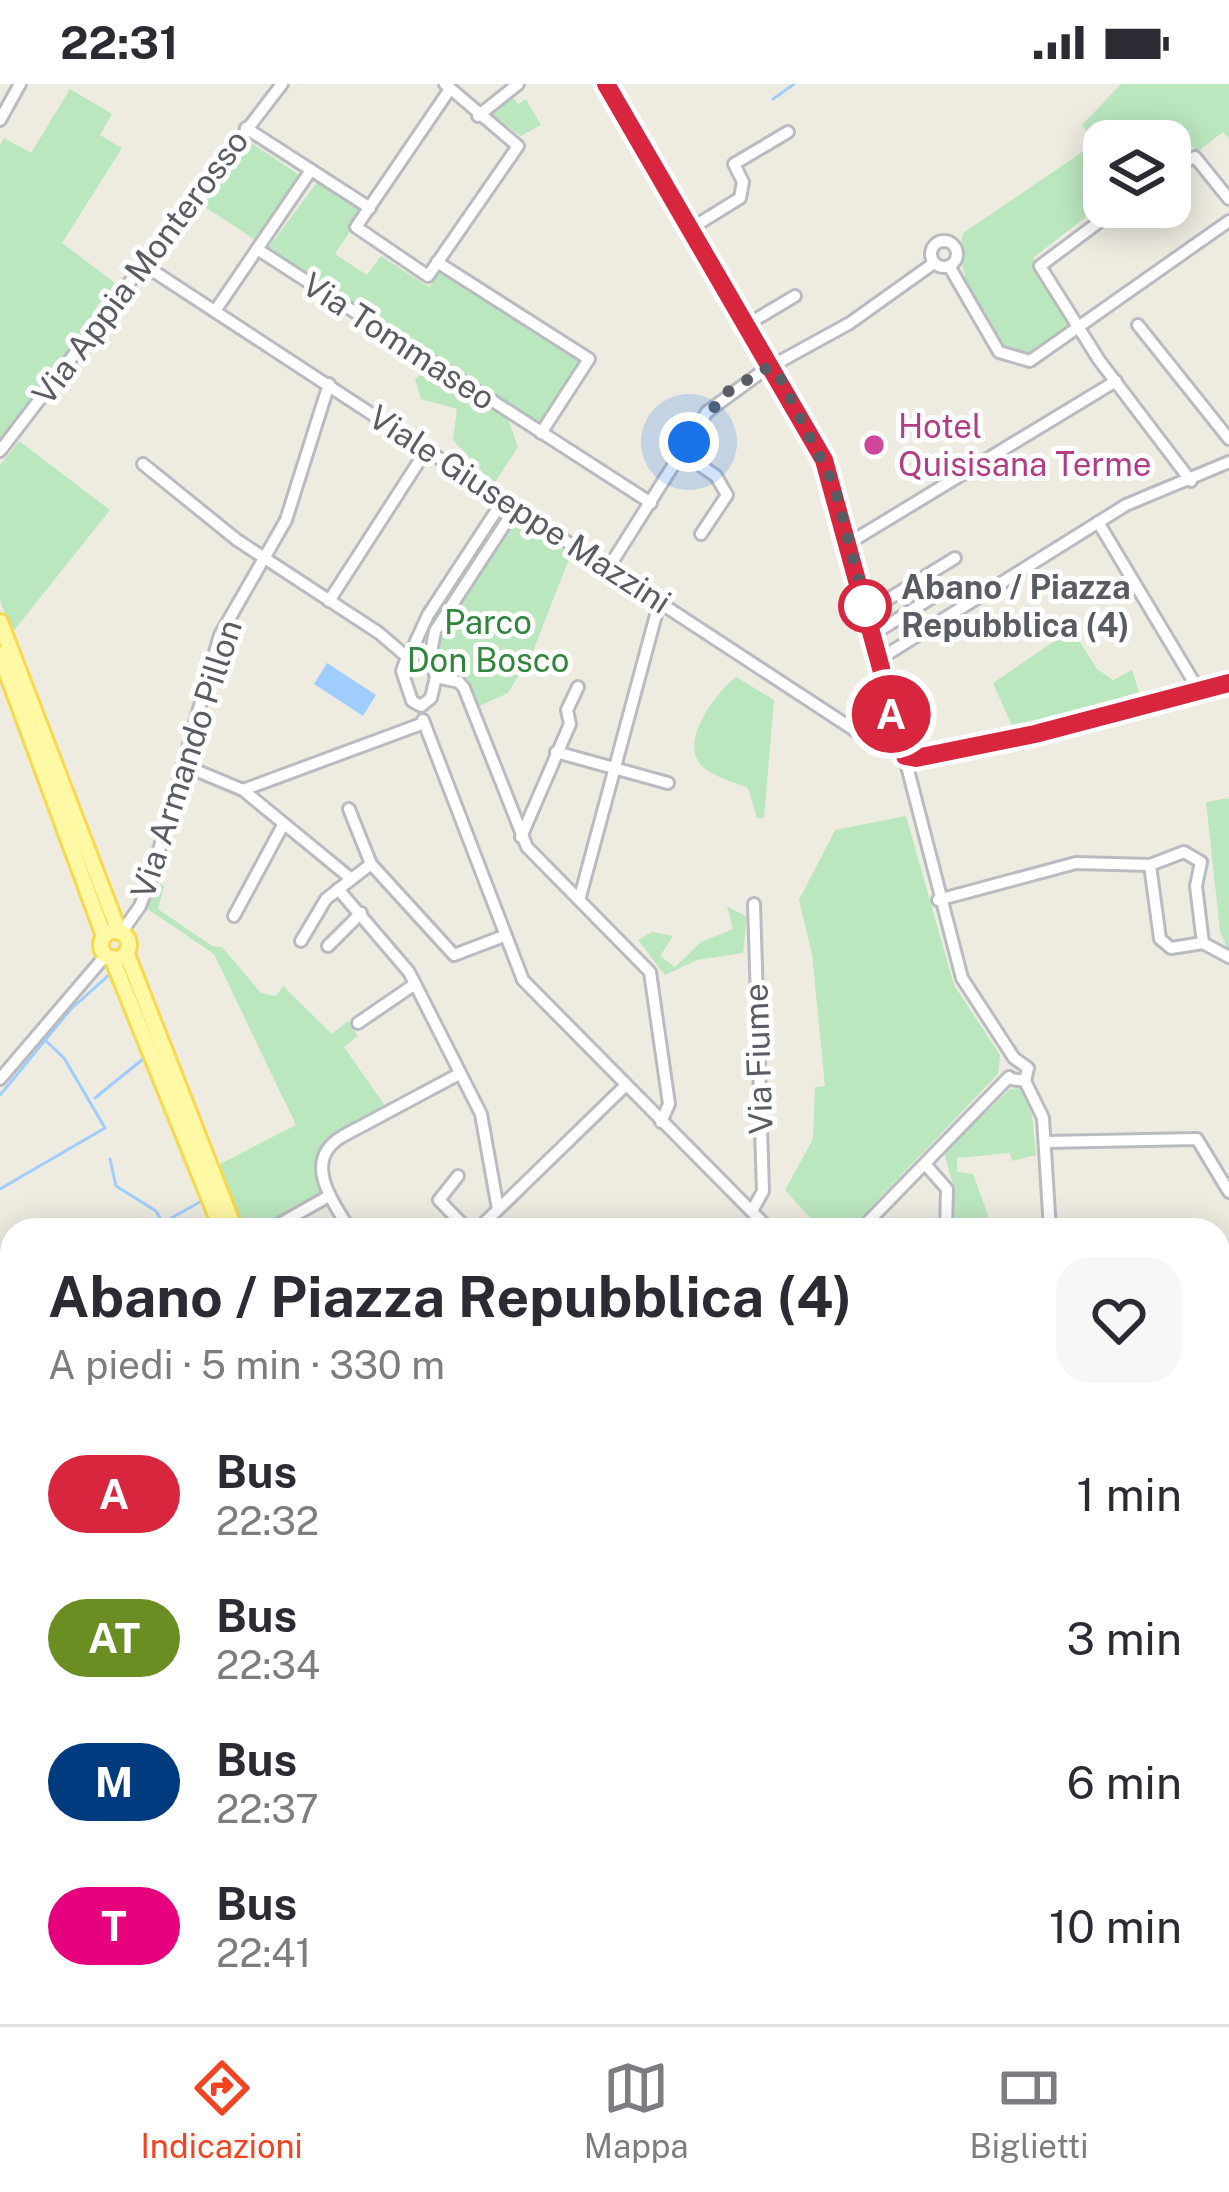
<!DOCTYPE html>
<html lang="it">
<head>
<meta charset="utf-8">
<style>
  :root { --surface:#fff; --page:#f7f7f7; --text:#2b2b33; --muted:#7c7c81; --line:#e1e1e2; --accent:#f34321 }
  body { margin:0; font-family:"Public Sans",sans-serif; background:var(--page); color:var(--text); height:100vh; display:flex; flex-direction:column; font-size:45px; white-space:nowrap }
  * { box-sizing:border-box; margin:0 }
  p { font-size:39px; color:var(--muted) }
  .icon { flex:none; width:66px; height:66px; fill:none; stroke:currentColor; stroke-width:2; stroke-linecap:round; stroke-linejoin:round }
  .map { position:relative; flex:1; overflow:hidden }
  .drawer { position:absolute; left:0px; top:1134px; width:1230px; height:807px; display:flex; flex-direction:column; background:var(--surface); border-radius:36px 36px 0 0; box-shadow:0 6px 30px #0003 }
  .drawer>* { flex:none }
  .badge { padding:0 24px; border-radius:39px; font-size:42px; line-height:78px }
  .controls { position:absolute; left:1083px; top:36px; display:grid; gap:24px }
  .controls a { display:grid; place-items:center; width:108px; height:108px; border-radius:24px; background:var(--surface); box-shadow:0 6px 30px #0003; font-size:60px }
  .you { position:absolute; width:60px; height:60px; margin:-30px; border:9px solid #fff; border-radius:50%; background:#1a73e8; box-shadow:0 0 0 18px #1a73e833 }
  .map>.badge { position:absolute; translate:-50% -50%; box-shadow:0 0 0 6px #fff }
  .round { display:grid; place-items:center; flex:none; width:126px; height:126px; border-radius:36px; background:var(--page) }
  .head { display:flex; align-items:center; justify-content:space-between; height:204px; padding:0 48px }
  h1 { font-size:57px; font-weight:700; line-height:90px }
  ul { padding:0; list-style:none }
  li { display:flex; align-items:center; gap:36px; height:144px; padding:0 48px }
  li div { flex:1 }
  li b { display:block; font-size:45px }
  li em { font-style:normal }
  li .badge { min-width:132px; font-weight:700; text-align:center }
  .status { display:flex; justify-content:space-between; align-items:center; height:84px; padding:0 60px; background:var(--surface); direction:ltr }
  .status svg { height:33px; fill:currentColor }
  .menu { display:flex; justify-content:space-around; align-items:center; height:168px; border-top:3px solid var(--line); background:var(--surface); font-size:33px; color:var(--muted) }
  .menu a { display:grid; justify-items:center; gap:6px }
  .menu .on { color:var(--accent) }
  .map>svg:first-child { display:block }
  .green { fill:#bbe7bf }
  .water { fill:#9fcdff }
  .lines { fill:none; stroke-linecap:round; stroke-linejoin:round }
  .stream { stroke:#9fcdff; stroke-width:3 }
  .minor-casing { stroke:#b9bbc1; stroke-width:16 }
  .major-casing { stroke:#f9d84e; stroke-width:20 }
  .minor { stroke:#fff; stroke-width:10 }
  .major { stroke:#fff8a4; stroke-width:14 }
  .line-casing { stroke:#fff; stroke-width:27 }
  .line { stroke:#d7263d; stroke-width:18 }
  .walk { stroke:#595d63; stroke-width:12; stroke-dasharray:0 21.6 }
  .hotel-dot { fill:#d1479c; stroke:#fff; stroke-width:4.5 }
  .stop-dot { fill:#fff; stroke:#d7263d; stroke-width:6 }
  .labels { text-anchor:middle; stroke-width:10; stroke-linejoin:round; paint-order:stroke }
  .street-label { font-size:33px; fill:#595d63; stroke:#fff }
  .hotel-label { font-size:33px; fill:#b23c85; stroke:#fff; text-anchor:start }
  .stop-label { font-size:33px; font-weight:bold; fill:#595d63; stroke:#fff; text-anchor:start }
  .park-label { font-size:33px; fill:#2f853a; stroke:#fff }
</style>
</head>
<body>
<div class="status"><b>22:31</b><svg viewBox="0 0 49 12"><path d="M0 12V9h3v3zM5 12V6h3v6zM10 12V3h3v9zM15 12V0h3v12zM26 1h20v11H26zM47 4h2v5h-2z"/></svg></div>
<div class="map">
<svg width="1229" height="1940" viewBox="0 0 1229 1940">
  <rect width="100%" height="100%" fill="#eeece1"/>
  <g class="green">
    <path d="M1121 0H1229V55L1223 48 1197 68 1187 56 1170 69V57H1104V119L1033 174 1071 243 1035 267 1017 271C981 252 954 185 963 149L1084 67 1092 54 1082 41Z"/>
    <polygon points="70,5 112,30 100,51 122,64 62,159 119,202 0,354 0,61 4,54 31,69"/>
    <polygon points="513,13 518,20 526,15 541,41 521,52 491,30"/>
    <polygon points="250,58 301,92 257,157 202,121"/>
    <polygon points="318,97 364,126 335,170 367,191 381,172 429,203 441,186 583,279 543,341 268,164"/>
    <polygon points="426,284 508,335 518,363 494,400 453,356 457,325 421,315 415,296"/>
    <polygon points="19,357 110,426 12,549 0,516 0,381"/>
    <polygon points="516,437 571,470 533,567 508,609 475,624 462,594 439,587 438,551"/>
    <polygon points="1072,545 1097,585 1113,596 1132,586 1139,608 1029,641 1012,642 993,599"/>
    <path d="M736 593 774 616 764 734H757L748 704C734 698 715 693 704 684 676 661 715 609 736 593Z"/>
    <polygon points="1229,714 1229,869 1220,847 1206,718"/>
    <polygon points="906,732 954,901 1000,971 998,990 849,1146 821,1146 785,1106 813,1055 815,1003 825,1002 812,870 799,816 835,746"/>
    <path d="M155 797 164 802 158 825 212 862 222 863 261 909 276 912 283 902 332 950 348 937 358 952 344 963 386 1023C347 1045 304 1059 324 1111L262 1146H246L218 1081 296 1041 214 870 146 824Z"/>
    <polygon points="727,822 747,833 743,869 697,876 665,891 638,856 652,848 673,852 660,872 675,883 701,858 733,845"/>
    <polygon points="1020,1004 1032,1031 1036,1071 1012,1077 1010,1069 957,1074 957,1088 973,1090 988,1131 987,1146 955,1145 953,1101 944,1068 1010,1005"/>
    <polygon points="1229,1539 1229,1656 1221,1660 1218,1542"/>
    <polygon points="12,1879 12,1929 193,1929 250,1940 0,1940 0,1883"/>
  </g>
  <polygon class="water" points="327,579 376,611 363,632 314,600"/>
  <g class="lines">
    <g class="stream">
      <polyline points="773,15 794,0"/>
      <polyline points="139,959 212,1139"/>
      <polyline points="0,1011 70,926 110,890"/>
      <polyline points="95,1014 143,975"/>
      <polyline points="110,1075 116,1102 156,1127 167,1146"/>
      <polyline points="0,1105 105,1044 64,974 44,955"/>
      <polyline points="164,1138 200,1118"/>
      <polyline points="6,1301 6,1339"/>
      <polyline points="0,1768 12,1780"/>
      <polyline points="0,1889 12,1885"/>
      <polyline points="947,1929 957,1936"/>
      <polyline points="995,1930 1010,1940"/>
      <polyline points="470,1940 476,1929"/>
      <polyline points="588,1940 598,1929"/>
    </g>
    <defs>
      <g id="minor">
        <polyline points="445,0 518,62 428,192 356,143 450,5"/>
        <polyline points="606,0 769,275"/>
        <polyline points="478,32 518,0"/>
        <polyline points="0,36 20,0"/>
        <polyline points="246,44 370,124"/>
        <polyline points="1170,85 1195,73 1229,115"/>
        <polyline points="1119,123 1040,182 1099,276 1191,397"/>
        <polyline points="690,145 740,114 743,98 734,80 788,48"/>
        <circle cx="944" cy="170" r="13"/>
        <polyline points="257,165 651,419"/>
        <polyline points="437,178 589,275 541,349"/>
        <polyline points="144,181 868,655 899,663"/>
        <polyline points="949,182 999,268 1030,277 1229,137"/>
        <polyline points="215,227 311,86"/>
        <polyline points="748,240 795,212"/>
        <polyline points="1138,241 1229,355"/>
        <polyline points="779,278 850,239 934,179"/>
        <polyline points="776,287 834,401 962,894 1014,974 1028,984 1025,997 1011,995"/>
        <polyline points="0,367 282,0"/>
        <polyline points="682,369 716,392 727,411 701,450"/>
        <polyline points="143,380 237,456 379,549 407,573"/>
        <polyline points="1098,438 1198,605"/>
        <polyline points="849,459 1116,297"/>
        <polyline points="609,483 707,328 767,284"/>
        <polyline points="329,517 427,365"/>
        <polyline points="867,528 955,474"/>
        <polyline points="872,551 949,503"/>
        <polygon points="420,569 430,574 436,593 431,614 421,622 412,617 402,587 407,573"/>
        <polyline points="410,570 428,531 504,415"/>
        <polyline points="430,574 435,547 516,423"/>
        <polyline points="878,576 1126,421 1229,378"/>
        <polyline points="436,593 459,598 464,604 527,763 650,888 669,1020 661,1038"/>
        <polyline points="423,636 523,896 770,1146"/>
        <polyline points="556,668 668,699"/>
        <polyline points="905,672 916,674 1035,650 1229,599"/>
        <polyline points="183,681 243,706 349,793"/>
        <polyline points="243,706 424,639"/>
        <polyline points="349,725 371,780 454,871 504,852"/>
        <polyline points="521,753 570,640 567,626 578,603"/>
        <polygon points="1184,768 1201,778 1196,802 1203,859 1171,864 1160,855 1150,781"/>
        <polyline points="338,805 409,888 481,1030 498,1125"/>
        <polyline points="580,813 660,516"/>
        <polyline points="938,816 1076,779 1150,781"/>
        <polyline points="234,832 283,741"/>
        <polyline points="121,849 140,822 152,791 220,551 286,436 329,300"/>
        <polyline points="301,857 326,815 371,780"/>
        <polyline points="1203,859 1229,873"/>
        <polyline points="328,862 361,829"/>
        <polyline points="358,939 415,900"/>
        <polyline points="0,995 106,871"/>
        <polyline points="1025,997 1043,1034 1050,1146"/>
        <polyline points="1046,1058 1197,1055 1229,1108"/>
        <polyline points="925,1080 947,1105 946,1146"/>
        <polyline points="458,1092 439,1116 468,1146"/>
        <polyline points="752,1127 763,1107 754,820"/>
        <polyline points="269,1146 329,1112"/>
        <path d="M350 1146C332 1116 301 1076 343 1052L459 990"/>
        <polyline points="477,1146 625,1002"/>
        <polyline points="860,1146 1009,993"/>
        <polyline points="0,1239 12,1309"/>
        <polyline points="1218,1244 1229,1255"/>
        <polyline points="1218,1336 1229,1350"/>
        <polyline points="0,1371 12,1336"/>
        <polyline points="1218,1382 1229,1372"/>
        <polyline points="0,1502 12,1507"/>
        <polyline points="1218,1705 1229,1700"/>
        <polyline points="1218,1776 1229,1778"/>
        <polyline points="1218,1901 1229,1905"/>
        <polyline points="74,1938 80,1940"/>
        <polyline points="104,1940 107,1929"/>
        <polyline points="264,1940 267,1929"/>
        <polyline points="642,1940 645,1929"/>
      </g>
      <g id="major">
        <polyline points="0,538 119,848"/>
        <polyline points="0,570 104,852"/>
        <circle cx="115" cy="861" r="14"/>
        <polyline points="126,868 235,1146"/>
        <polyline points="112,874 222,1146"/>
        <polyline points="959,1929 975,1940"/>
        <polyline points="982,1929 998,1940"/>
        <polyline points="1228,1940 1229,1938"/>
      </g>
    </defs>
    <use href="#minor" class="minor-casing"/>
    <use href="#major" class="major-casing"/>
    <use href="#minor" class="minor"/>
    <use href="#major" class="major"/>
  </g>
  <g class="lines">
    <defs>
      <polyline id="line" points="606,0 824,376 905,672 916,674 1035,650 1229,599"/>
    </defs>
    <use href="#line" class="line-casing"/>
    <use href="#line" class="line"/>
    <polyline class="walk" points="689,358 724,310 767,284 776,286 834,401 867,528 865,522"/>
  </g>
  <circle class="hotel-dot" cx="874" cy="361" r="12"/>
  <circle class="stop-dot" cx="865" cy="522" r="24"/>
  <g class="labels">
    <g class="street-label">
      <text transform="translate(140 183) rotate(-53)" y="12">Via Appia Monterosso</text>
      <text transform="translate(399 257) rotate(33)" y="12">Via Tommaseo</text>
      <text transform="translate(520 425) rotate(33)" y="12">Viale Giuseppe Mazzini</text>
      <text transform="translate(186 675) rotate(-72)" y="12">Via Armando Pillon</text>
      <text transform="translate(758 975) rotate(-92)" y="12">Via Fiume</text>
    </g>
    <g class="hotel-label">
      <text x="898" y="354">Hotel<tspan x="898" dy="38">Quisisana Terme</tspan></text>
    </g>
    <g class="stop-label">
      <text x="901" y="515">Abano / Piazza<tspan x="901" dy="38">Repubblica (4)</tspan></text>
    </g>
    <g class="park-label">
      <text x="488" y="550">Parco<tspan x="488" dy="38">Don Bosco</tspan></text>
    </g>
  </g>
</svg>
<div class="controls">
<a><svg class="icon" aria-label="layers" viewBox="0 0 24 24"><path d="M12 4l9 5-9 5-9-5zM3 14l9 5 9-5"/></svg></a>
</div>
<div class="you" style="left:689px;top:358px"></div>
<b class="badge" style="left:891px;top:630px;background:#d7263d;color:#fff">A</b>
<section class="drawer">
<div class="head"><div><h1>Abano / Piazza Repubblica (4)</h1><p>A piedi · 5 min · 330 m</p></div><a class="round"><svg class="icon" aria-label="heart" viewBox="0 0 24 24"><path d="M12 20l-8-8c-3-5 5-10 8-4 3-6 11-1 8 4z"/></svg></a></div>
<ul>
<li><span class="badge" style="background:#d7263d;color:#fff">A</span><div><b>Bus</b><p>22:32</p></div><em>1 min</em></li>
<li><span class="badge" style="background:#6b8e23;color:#fff">AT</span><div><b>Bus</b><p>22:34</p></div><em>3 min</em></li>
<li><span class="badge" style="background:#003b80;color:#fff">M</span><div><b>Bus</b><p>22:37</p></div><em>6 min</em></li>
<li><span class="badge" style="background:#e6007e;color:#fff">T</span><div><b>Bus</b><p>22:41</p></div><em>10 min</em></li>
</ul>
</section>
</div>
<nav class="menu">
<a class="on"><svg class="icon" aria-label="directions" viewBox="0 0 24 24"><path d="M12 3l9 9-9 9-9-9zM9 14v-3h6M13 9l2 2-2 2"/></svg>Indicazioni</a>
<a><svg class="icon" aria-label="map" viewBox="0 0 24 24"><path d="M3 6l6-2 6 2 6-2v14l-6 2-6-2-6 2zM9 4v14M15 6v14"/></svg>Mappa</a>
<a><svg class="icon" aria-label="tickets" viewBox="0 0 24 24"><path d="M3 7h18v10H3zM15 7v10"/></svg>Biglietti</a>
</nav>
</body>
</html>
